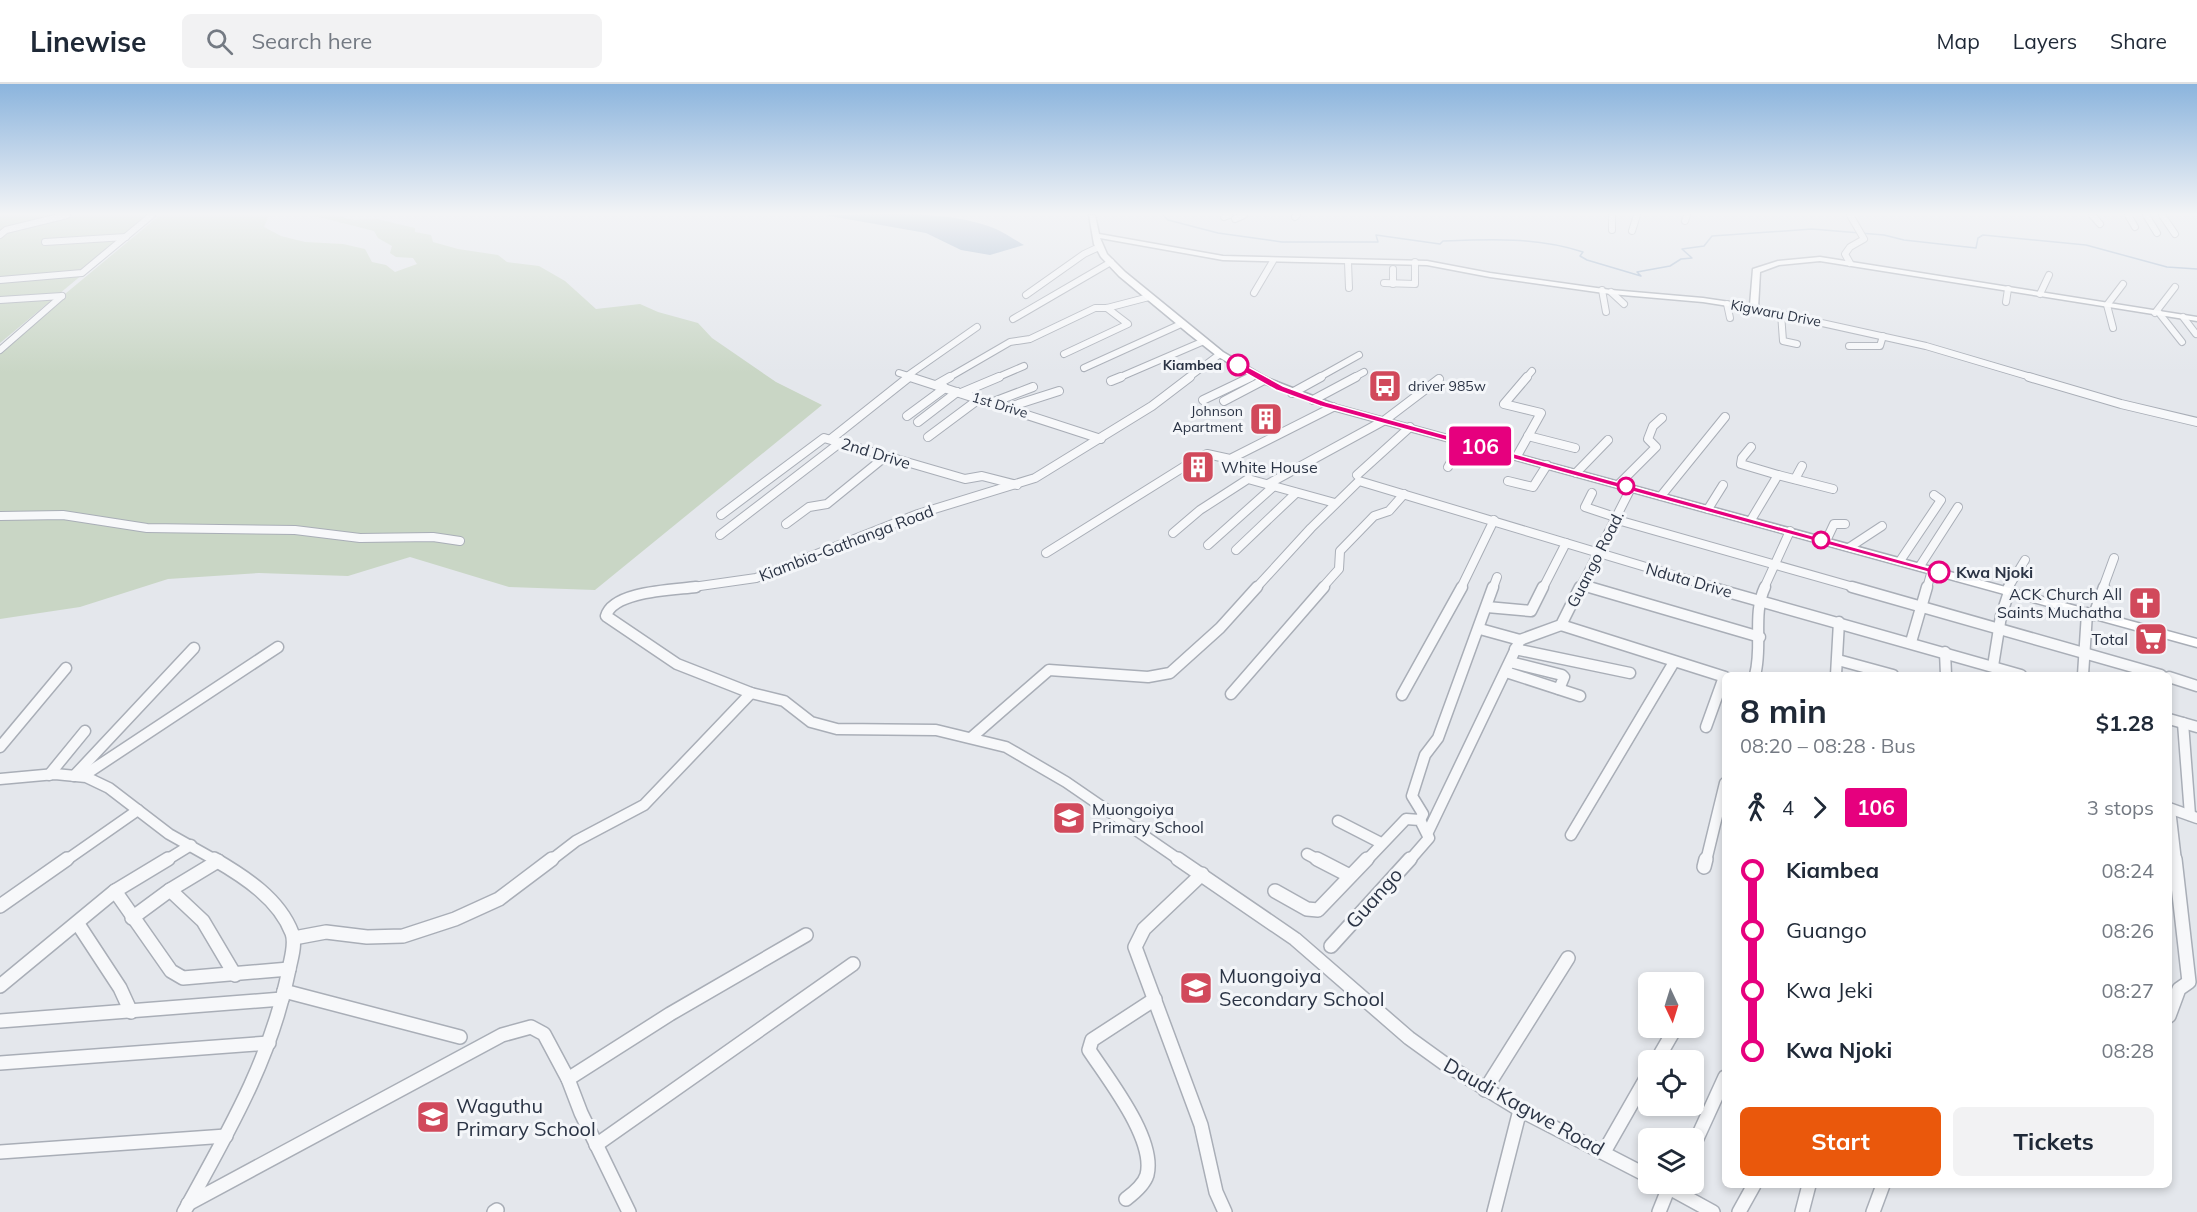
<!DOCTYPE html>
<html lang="en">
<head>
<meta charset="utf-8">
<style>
  :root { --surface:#fff; --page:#f2f2f3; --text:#1f2937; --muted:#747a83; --line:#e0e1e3; --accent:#ea580c }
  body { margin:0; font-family:Mulish,sans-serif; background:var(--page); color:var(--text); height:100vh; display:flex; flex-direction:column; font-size:22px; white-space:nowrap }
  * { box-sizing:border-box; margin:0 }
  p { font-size:20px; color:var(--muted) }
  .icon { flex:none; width:33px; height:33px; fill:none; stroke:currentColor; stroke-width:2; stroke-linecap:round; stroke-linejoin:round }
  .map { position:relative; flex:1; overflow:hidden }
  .side { position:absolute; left:1722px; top:588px; width:450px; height:516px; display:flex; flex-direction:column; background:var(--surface); border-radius:9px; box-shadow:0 3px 9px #0003 }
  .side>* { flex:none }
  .badge { padding:0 12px; border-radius:4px; font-size:21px; line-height:39px }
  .needle { width:39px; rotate:176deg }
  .tools { position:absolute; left:1638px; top:888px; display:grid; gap:12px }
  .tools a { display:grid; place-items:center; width:66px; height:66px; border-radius:9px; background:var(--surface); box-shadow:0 3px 9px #0003; font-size:30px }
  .map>.badge { position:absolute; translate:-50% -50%; box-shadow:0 0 0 3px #fff }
  .legs { display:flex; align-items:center; gap:9px; height:66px; padding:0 18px; font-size:20px }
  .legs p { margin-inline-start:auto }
  .headline { display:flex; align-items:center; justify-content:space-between; height:102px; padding:0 18px }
  h1 { font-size:33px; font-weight:700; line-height:45px }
  .action { display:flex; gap:12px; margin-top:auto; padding:12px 18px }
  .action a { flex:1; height:69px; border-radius:9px; background:var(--accent); color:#fff; font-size:24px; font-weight:700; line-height:69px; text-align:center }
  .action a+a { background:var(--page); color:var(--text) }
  ul { padding:0 18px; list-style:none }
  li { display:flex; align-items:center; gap:21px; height:60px; font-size:22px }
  li i { display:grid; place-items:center; width:9px; height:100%; margin:0 8px; background:currentColor }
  li i::after { content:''; width:15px; height:15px; margin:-8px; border:4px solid; border-radius:50%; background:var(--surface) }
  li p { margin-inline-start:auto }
  li:first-child i { background:linear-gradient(#0000 50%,currentColor 0) }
  li:last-child i { background:linear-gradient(currentColor 50%,#0000 0) }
  header { display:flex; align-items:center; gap:36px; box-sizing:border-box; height:84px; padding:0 30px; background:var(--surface); border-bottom:2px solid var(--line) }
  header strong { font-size:28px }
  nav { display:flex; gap:33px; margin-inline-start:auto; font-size:21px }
  .search { width:420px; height:54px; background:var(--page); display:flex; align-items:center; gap:15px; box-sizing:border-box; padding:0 21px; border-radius:9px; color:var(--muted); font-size:22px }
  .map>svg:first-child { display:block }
  .green { fill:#c9d6c5 }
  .water { fill:#9fb4cc }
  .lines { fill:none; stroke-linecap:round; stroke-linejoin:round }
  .stream { stroke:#9fb4cc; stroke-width:1.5 }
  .street-far3-casing { stroke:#a9aeb7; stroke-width:8 }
  .street-far2-casing { stroke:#a9aeb7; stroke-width:10 }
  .street-far1-casing { stroke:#a9aeb7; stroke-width:13 }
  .street-casing { stroke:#a9aeb7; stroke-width:16 }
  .secondary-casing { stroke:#a9aeb7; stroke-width:3 }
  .street-far3 { stroke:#f7f8fa; stroke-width:6 }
  .street-far2 { stroke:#f7f8fa; stroke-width:8 }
  .street-far1 { stroke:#f7f8fa; stroke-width:10 }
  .street { stroke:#f7f8fa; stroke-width:13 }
  .secondary { fill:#fff; fill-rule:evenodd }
  .line-1 { fill:#e6007e; stroke:#fff; stroke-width:1.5 }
  .stop-1-dot { fill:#fff; stroke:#e6007e; stroke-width:3 }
  .labels { text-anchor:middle; stroke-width:6; stroke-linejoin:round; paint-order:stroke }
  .far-street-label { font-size:14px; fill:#2b3445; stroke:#f4f6f9 }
  .far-stop-label { font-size:14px; font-weight:bold; fill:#2b3445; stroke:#f4f6f9; text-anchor:end }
  .far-poi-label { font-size:14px; fill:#2b3445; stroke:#f4f6f9; text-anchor:start }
  .street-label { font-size:16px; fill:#2b3445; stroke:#f4f6f9 }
  .poi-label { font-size:16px; fill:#2b3445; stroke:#f4f6f9; text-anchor:start }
  .stop-label { font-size:16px; font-weight:bold; fill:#2b3445; stroke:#f4f6f9; text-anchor:start }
  .near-street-label { font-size:20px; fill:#2b3445; stroke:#f4f6f9 }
  .near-poi-label { font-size:20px; fill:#2b3445; stroke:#f4f6f9; text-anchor:start }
</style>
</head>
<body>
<header>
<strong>Linewise</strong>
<div class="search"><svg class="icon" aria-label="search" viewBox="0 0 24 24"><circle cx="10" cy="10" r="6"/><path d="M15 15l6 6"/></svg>Search here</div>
<nav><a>Map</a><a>Layers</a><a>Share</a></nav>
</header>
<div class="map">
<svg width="2197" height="1128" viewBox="0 0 2197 1128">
  <rect width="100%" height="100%" fill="#e4e7ec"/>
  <g class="green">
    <polygon points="0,131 154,131 0,259"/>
    <polygon points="160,131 269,131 264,143 281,152 305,158 343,160 365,165 372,178 386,181 395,188 417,180 413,174 396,173 390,169 392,162 378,154 374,147 311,131 333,131 354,136 377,135 415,144 415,148 431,151 433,158 458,165 498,171 507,178 539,182 565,197 596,225 640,220 658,228 698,239 712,254 776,298 822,321 595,506 509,503 410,473 348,492 259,489 168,495 80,523 0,535 0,264"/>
  </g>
  <path class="water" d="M824 131C876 131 946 124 996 145 1005 149 1015 156 1024 161L990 171 961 166 926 149Z"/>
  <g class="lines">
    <path class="stream" d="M1163 131 1168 136 1218 149 1282 158H1378L1376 151 1440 160 1443 157C1491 155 1537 153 1583 168L1580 172 1587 176 1641 192 1637 188 1670 182 1681 175 1692 174 1682 165 1704 162 1712 152 1812 145 1884 151 1904 156 1976 164 1978 154 1983 151 2086 161 2167 183 2197 185"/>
    <defs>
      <g id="street-far3">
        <polyline points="1612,131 1612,146"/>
        <polyline points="1850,131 1864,155 1850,163 1845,170 1850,179"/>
        <polyline points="2092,131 2100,140"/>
        <polyline points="2128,131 2135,143"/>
        <polyline points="2146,131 2157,149"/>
        <polyline points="2162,131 2175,150"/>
        <polyline points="1224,133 1229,131"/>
        <polyline points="1295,133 1297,131"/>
        <polyline points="1235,135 1244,131"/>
        <polyline points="1685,137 1687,131"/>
        <polyline points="1632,147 1637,131"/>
        <polyline points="0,151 6,146 67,131"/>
        <polyline points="45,158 126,153"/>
        <polyline points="1348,178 1349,204"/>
        <polyline points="1393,185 1393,200"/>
        <polyline points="0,196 82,189 152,131"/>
        <polyline points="1384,199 1415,200 1415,178"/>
        <polyline points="1602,206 1606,228"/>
        <polyline points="1611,208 1624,220"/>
        <polyline points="1254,209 1273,177"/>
        <polyline points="2040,210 2049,191"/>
        <polyline points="1026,211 1084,170 1099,163"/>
        <polyline points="0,216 62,212"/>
        <polyline points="2006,218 2008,205"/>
        <polyline points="1727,220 1730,234"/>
        <polyline points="1754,224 1926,262 2034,294"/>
        <polyline points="1781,229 1783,257 1797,260"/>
        <polyline points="2155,229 2175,203"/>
        <polyline points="2159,229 2182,258"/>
        <polyline points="2183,233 2196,250"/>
        <polyline points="1013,235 1111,178"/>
        <polyline points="2113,244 2107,221 2123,200"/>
        <polyline points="1849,262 1880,262 1883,252"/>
        <polyline points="0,266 62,212"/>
        <polyline points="1064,270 1128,240 1107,224"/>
        <polyline points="1084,284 1181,240"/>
        <polyline points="899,289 915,294"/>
        <polyline points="907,292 977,243"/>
        <polyline points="907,294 910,292"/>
        <polyline points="948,294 1010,258 1030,255 1095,224 1107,224 1149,213"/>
        <polyline points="996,294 1024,282"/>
        <polyline points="1118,294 1204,257"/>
        <polyline points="1188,294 1220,270"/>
        <polyline points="1248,294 1254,291"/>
        <polyline points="1318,294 1359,271"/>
        <polyline points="1353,294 1364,288"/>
        <polyline points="1526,294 1532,287"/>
      </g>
      <g id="street-far2">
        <polyline points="910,293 1101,355"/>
        <polyline points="2029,293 2121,320 2197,338"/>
        <polyline points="1111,297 1121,293"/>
        <polyline points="936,301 950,293"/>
        <polyline points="961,309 999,293"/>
        <polyline points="1292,309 1321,293"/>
        <polyline points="1203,316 1251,293"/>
        <polyline points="1313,316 1356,293"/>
        <polyline points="1224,317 1264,296"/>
        <polyline points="991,319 1033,303"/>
        <polyline points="1006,324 1059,307"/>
        <polyline points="907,332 945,304"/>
        <polyline points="918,338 957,308"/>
        <polyline points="1528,352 1575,364"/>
        <polyline points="928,353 979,315"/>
        <polyline points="831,355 909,293"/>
        <polyline points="1751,363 1742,374 1741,380 1778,391"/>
        <polyline points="1517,372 1541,329 1504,320 1527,293"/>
        <polyline points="1448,383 1463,358"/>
        <polyline points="1576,389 1608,356"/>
        <polyline points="1357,391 1410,343"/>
        <polyline points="1795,395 1802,382"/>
        <polyline points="1508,397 1533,403 1547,381"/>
        <polyline points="1268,400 1385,336 1439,295"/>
        <polyline points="1619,400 1656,363 1648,355 1653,342 1662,334"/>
        <polyline points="1592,409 1585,423 1615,433"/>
        <polyline points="1661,412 1725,333"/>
        <polyline points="1708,425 1723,401"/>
        <polyline points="721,431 824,354 965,395 982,392 1017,401"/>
        <polyline points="0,432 63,431 147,444 295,446 360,454 433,453 460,457"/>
        <polyline points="1614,435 1857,504"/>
        <polyline points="1751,436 1778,391 1833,405"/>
        <polyline points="786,440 809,423 827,420 886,372"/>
        <polyline points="1173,449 1200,426 1248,395 1335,419"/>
        <polyline points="720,451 841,358"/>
        <polyline points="1826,457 1834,440 1845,440"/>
        <polyline points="1208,461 1274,402"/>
        <polyline points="1850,463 1882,442"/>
        <polyline points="1236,466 1296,409"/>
        <polyline points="1046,469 1198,374 1207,370 1230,375 1333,323"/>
        <polyline points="1900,477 1941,416 1934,411"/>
        <polyline points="1920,482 1958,423"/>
        <polyline points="1582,501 1594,504"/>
        <polyline points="686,504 756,494 918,430 1035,394 1152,322 1190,293"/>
        <polyline points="1256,504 1311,444 1359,397 1716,504"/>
        <polyline points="1322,504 1339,485 1340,467 1374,432 1389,427 1404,410"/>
        <polyline points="1461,504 1494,436"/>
        <polyline points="1493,504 1497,493"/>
        <polyline points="1543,504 1566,459"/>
        <polyline points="1580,504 1631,404"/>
        <polyline points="1764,504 1790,447"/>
        <polyline points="1927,504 1932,486"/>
        <polyline points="2008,504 2025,476"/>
        <polyline points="2103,504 2114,474"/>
      </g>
      <g id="street-far1">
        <path d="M696 503C673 506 613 507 606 532L677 580 751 609 784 617 811 638 837 645 936 646 1006 663 1066 698 1181 777"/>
        <polyline points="1589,503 1760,553"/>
        <polyline points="1710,503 2021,591"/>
        <polyline points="1852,503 2161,591"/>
        <polyline points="2007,507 2009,503"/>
        <polyline points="1487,523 1531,527 1543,503"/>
        <polyline points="2094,531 2104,503"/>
        <polyline points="1561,541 1725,593"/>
        <polyline points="1480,545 1520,556"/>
        <polyline points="1911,558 1927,503"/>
        <polyline points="1515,565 1630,589"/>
        <polyline points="1945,568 1946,591"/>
        <polyline points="1838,576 1893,591"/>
        <polyline points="1510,578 1562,591 1564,593 1559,605"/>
        <polyline points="1993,582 2001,532 2009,508"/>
        <polyline points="1506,588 1580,612"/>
        <path d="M1755 591C1763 562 1752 530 1765 503"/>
        <polyline points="1836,591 1839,538"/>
        <polyline points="2083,591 2087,529"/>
        <polyline points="2169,593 2197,602"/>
        <polyline points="1231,610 1324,503"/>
        <polyline points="1402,611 1462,503"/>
        <polyline points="2169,635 2197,643"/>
        <polyline points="2183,639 2190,731"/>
        <polyline points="1706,643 1724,593"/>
        <polyline points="972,653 1049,586 1148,593 1170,589 1220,544 1257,503"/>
        <polyline points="0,663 66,584"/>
        <polyline points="49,691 85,647"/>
        <polyline points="74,692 194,564"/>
        <polyline points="83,692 278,563"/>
        <polyline points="0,695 55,690 86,693 109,704 169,750 217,777"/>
        <polyline points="2169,724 2197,734"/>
        <polyline points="2170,725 2176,777"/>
        <polyline points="1420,736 1423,730 1412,712 1425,671 1438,654 1493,503"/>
        <polyline points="1338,737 1381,759"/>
        <polyline points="1428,748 1520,556 1561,541 1580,503"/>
        <polyline points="1571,751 1674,578"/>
        <polyline points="1307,770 1320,777"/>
        <polyline points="65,777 138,726"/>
        <polyline points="165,777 191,761"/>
        <polyline points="550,777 576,757 644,721 751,609"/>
        <polyline points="1366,777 1406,735 1420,736 1429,754 1409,777"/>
        <polyline points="1706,777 1725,699"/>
      </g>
      <g id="street">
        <polyline points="1178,775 1295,855 1409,954 1445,980 1520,1026 1648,1092"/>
        <polyline points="1317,775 1350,792"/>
        <polyline points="1704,783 1706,775"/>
        <polyline points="1202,790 1144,845 1135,863 1201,1041 1216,1108 1225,1128"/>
        <polyline points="170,806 203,837 235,891"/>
        <polyline points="115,807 171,887 183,894 289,885"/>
        <polyline points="1275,807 1307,825 1318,826 1367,775"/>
        <polyline points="0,822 67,775"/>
        <polyline points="132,834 170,806 218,777"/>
        <polyline points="78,840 120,904 131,928"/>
        <polyline points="294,854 326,848 367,853 403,852 455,835 499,815 552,775"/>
        <polyline points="1331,862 1410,775"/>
        <polyline points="0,902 115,807 168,775"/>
        <polyline points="284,907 460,953"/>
        <polyline points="2169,932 2179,905 2189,898 2175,775"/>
        <polyline points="0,937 282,915"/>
        <polyline points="1657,976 1672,950"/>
        <polyline points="0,979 269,959"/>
        <polyline points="568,995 670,930 806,851"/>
        <polyline points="1485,1006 1568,874"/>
        <polyline points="596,1061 853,880"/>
        <polyline points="1694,1061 1725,993"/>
        <polyline points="0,1068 226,1052"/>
        <polyline points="1604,1068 1648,991"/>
        <polyline points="1662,1100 1713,1128"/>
        <path d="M1126 1115C1134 1109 1144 1101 1147 1091 1156 1055 1108 995 1089 966L1092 956 1155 915"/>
        <polyline points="188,1120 502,951 531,943 544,950 568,995 581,1029 629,1128"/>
        <path d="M184 1128C227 1050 272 974 289 885 291 875 296 860 292 849 279 815 245 793 214 775"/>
        <polyline points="494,1128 497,1126"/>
        <polyline points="1494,1128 1520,1026"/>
        <polyline points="1659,1128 1669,1103"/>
        <polyline points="1739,1128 1754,1101"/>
        <polyline points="1802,1128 1809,1101"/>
        <polyline points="1873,1128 1883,1101"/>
      </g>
      <polygon id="secondary" points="1089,131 1095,131 1099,150 1223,172 1427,177 1490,189 1611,206 1703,214 1750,221 1753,185 1778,177 1820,173 2197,233 2197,237 1820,177 1779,181 1760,188 1758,224 1754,226 1703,218 1611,210 1490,193 1427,181 1223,176 1100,154 1107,170 1125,188 1223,268 1267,294 1336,321 2197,555 2197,563 1330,325 1261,298 1217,272 1189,250 1119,192 1101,173 1094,160"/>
    </defs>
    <use href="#street-far3" class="street-far3-casing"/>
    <use href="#street-far2" class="street-far2-casing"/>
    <use href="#street-far1" class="street-far1-casing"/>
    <use href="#street" class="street-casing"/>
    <use href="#secondary" class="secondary-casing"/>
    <use href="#street-far3" class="street-far3"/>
    <use href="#street-far2" class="street-far2"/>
    <use href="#street-far1" class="street-far1"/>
    <use href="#street" class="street"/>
    <use href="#secondary" class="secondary"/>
  </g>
  <linearGradient id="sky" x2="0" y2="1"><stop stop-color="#8bb4dd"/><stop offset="0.45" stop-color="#f3f4f6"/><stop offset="1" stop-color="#f3f4f6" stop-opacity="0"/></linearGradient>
  <rect width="2197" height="289" fill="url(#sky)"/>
  <polygon class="line-1" points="1235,279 1241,279 1283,302 1326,318 1944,488 1935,490 1320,322 1276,306 1235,283"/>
  <defs>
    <symbol id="bus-square" viewBox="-11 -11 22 22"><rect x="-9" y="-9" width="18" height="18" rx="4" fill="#d1495b" stroke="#f4f6f9"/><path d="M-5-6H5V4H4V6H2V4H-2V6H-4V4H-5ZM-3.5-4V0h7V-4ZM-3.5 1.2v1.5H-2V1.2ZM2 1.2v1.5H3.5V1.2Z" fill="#fff"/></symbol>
    <symbol id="building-square" viewBox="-11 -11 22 22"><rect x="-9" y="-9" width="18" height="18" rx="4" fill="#d1495b" stroke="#f4f6f9"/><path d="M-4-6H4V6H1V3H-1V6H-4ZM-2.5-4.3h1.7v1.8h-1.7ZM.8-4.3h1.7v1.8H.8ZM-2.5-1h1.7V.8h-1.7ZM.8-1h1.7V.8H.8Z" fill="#fff"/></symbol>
    <symbol id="church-square" viewBox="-11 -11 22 22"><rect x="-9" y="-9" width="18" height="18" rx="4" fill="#d1495b" stroke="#f4f6f9"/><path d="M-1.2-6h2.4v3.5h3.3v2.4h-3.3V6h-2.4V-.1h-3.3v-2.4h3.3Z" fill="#fff"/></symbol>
    <symbol id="supermarket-square" viewBox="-11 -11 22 22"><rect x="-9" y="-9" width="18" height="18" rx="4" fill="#d1495b" stroke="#f4f6f9"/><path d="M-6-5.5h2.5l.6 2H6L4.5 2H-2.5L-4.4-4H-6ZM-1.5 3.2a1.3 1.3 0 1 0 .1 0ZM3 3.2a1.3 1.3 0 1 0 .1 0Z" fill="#fff"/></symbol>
    <symbol id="school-square" viewBox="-11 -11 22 22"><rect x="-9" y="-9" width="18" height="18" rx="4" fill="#d1495b" stroke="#f4f6f9"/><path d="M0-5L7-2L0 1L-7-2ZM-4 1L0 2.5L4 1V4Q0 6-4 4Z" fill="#fff"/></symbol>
  </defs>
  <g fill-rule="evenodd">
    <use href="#bus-square" x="1366" y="283" width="38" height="38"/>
    <use href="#building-square" x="1247" y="316" width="38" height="38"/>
    <use href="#building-square" x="1179" y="364" width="38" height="38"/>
    <use href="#church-square" x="2126" y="500" width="38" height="38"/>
    <use href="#supermarket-square" x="2132" y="536" width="38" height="38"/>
    <use href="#school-square" x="1050" y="715" width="38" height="38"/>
    <use href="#school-square" x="1177" y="885" width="38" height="38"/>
    <use href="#school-square" x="414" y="1014" width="38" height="38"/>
  </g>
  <g class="stop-1-dot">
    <circle cx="1238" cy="281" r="10"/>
    <circle cx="1626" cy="402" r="8"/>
    <circle cx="1821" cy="456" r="8"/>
    <circle cx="1939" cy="488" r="10"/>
  </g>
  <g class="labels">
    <g class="far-street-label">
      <text transform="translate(1776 229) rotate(11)" y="5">Kigwaru Drive</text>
      <text transform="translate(1000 321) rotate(17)" y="5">1st Drive</text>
    </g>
    <g class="far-stop-label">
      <text x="1222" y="286">Kiambea</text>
    </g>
    <g class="far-poi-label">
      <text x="1408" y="307">driver 985w</text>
      <text x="1243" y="332" text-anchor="end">Johnson<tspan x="1243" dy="16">Apartment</tspan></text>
    </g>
    <g class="street-label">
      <text transform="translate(876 369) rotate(17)" y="6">2nd Drive</text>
      <text transform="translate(846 459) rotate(-21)" y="6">Kiambia-Gathanga Road</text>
      <text transform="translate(1595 475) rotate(-63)" y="6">Guango Road.</text>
      <text transform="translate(1689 496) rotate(16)" y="6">Nduta Drive</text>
    </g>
    <g class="poi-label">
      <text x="1221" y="389">White House</text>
      <text x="2122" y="516" text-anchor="end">ACK Church All<tspan x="2122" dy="18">Saints Muchatha</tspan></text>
      <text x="2128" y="561" text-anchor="end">Total</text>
      <text x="1092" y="731">Muongoiya<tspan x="1092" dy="18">Primary School</tspan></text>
    </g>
    <g class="stop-label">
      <text x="1956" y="494">Kwa Njoki</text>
    </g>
    <g class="near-street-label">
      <text transform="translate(1374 814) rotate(-48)" y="7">Guango</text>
      <text transform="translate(1524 1023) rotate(29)" y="7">Daudi Kagwe Road</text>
    </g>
    <g class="near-poi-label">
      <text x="1219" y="899">Muongoiya<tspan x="1219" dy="23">Secondary School</tspan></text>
      <text x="456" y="1029">Waguthu<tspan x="456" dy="23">Primary School</tspan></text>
    </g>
  </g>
</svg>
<div class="tools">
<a><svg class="needle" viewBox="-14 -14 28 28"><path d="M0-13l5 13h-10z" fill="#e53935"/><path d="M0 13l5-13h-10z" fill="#747a83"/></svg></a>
<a><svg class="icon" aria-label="locate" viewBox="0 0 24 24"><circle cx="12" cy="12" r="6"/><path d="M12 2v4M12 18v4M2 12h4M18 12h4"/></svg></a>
<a><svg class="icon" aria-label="layers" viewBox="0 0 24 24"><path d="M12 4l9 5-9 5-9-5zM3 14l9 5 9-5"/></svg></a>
</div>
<b class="badge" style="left:1480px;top:362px;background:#e6007e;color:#fff">106</b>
<section class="side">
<div class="headline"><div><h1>8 min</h1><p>08:20 – 08:28 · Bus</p></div><b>$1.28</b></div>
<div class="legs"><svg class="icon" aria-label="walk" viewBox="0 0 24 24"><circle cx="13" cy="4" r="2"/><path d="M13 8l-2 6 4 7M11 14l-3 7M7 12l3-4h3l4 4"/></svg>4<svg class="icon" aria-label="forward" viewBox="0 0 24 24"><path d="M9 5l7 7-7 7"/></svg><b class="badge" style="background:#e6007e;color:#fff">106</b><p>3 stops</p></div>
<ul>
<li><i style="color:#e6007e"></i><b>Kiambea</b><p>08:24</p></li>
<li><i style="color:#e6007e"></i><span>Guango</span><p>08:26</p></li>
<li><i style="color:#e6007e"></i><span>Kwa Jeki</span><p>08:27</p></li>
<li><i style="color:#e6007e"></i><b>Kwa Njoki</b><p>08:28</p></li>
</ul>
<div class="action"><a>Start</a><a>Tickets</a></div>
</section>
</div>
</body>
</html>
